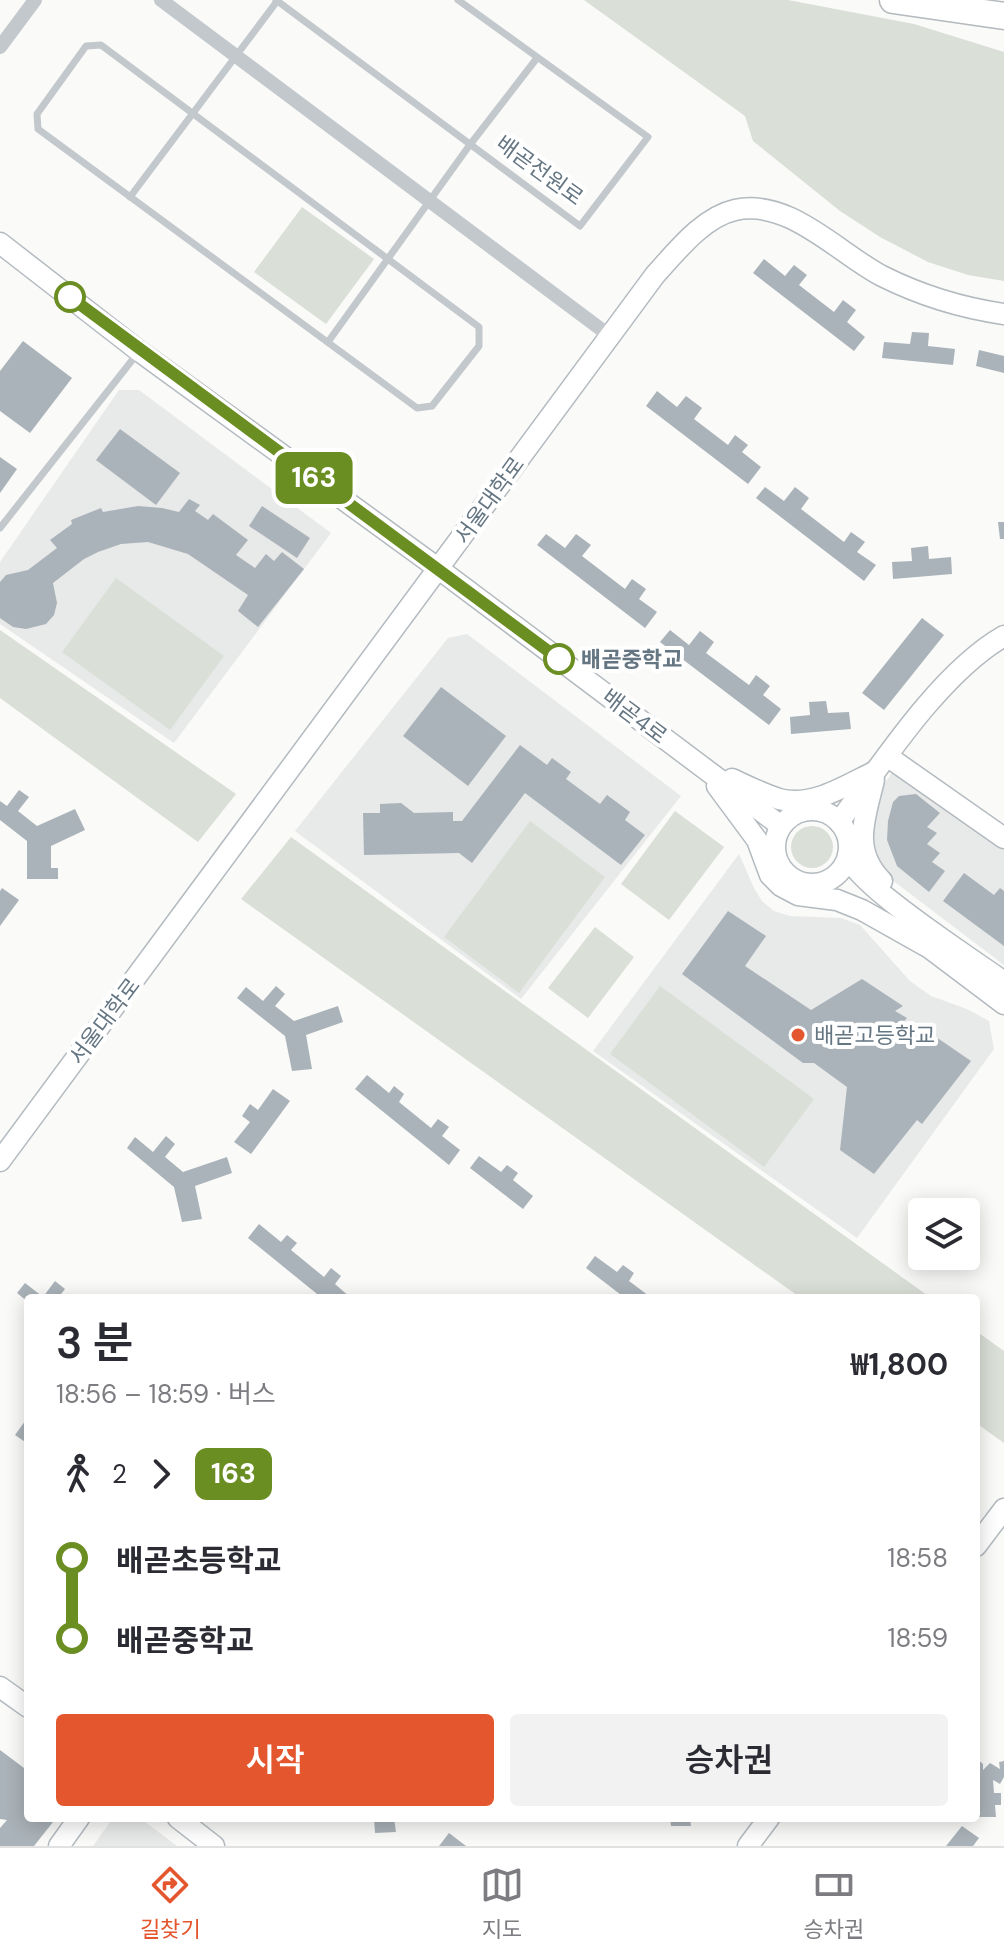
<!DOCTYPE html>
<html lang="ko">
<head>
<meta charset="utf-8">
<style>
  :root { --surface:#fff; --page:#f2f2f3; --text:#2b2b33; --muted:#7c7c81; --line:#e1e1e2; --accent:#e4572e }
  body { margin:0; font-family:"DM Sans","Noto Sans KR",sans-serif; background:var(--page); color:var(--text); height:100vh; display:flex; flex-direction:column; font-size:30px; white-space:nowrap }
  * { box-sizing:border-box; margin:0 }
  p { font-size:26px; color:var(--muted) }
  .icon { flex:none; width:44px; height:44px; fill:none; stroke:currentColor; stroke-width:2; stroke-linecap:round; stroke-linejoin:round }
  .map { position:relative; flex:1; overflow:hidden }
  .sheet { position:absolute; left:24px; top:1294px; width:956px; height:528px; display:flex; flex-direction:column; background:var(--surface); border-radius:8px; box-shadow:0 4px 20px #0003 }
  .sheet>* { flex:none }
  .badge { padding:0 16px; border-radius:12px; font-size:28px; line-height:52px }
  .fabs { position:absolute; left:908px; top:1198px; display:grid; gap:16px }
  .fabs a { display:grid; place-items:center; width:72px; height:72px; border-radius:8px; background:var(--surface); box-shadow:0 4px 20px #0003; font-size:40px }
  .map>.badge { position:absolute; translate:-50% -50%; box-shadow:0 0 0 4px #fff }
  .legs { display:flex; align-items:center; gap:12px; height:88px; padding:0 32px; font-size:26px }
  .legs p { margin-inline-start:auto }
  .overview { display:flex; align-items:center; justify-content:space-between; height:136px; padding:0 32px }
  h1 { font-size:44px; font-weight:600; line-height:60px }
  .primary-button { display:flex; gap:16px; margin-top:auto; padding:16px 32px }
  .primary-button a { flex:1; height:92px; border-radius:8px; background:var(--accent); color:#fff; font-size:32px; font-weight:600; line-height:92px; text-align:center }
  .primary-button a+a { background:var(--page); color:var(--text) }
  ul { padding:0 32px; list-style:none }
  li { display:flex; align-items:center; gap:28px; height:80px; font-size:30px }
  li i { display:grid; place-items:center; width:12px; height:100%; margin:0 10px; background:currentColor }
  li i::after { content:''; width:20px; height:20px; margin:-10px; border:6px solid; border-radius:50%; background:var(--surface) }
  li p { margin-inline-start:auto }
  li:first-child i { background:linear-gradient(#0000 50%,currentColor 0) }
  li:last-child i { background:linear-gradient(currentColor 50%,#0000 0) }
  .tab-bar { display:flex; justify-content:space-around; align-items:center; height:112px; border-top:2px solid var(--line); background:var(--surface); font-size:22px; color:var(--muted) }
  .tab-bar a { display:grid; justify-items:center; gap:4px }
  .tab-bar .active { color:var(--accent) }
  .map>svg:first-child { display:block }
  .built { fill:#e8e9e9 }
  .green { fill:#dadfd7 }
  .building { fill:#aab3b9 }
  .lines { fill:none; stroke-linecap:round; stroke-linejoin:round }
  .secondary-casing { stroke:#b3babf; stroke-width:23 }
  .highway-casing { stroke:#b4b9bd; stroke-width:29 }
  .lane { stroke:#c3c8cc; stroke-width:7 }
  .street { stroke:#c3c8cc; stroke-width:14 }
  .secondary { stroke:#fff; stroke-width:20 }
  .highway { stroke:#fff; stroke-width:26 }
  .line-1-casing { stroke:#fff; stroke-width:18 }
  .line-1 { stroke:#6b8e23; stroke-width:12 }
  .stop-1-dot { fill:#fff; stroke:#6b8e23; stroke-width:4 }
  .poi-dot { fill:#e4572e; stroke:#fff; stroke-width:3 }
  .labels { text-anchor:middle; stroke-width:8; stroke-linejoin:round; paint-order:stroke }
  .street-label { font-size:22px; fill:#657683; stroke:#fff }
  .stop-label { font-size:22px; font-weight:bold; fill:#657683; stroke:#fff; text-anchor:start }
  .poi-label { font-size:22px; fill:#657683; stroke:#fff; text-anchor:start }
</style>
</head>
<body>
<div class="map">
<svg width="1004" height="1846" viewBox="0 0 1004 1846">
  <rect width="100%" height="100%" fill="#fafaf8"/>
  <g class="built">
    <polygon points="119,390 139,390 331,533 174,743 0,624 0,562"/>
    <polygon points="467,634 681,796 521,999 295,831 448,638"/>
    <polygon points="894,770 1004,849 1004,965 879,870 860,831 867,809"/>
    <polygon points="739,854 754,888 762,901 774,911 790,916 841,918 860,925 910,981 931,996 967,1009 989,1021 994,1049 857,1238 593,1051"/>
    <polygon points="113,1818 140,1818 177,1846 93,1846"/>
  </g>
  <g class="green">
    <polygon points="584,0 788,0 914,24 1004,52 1004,281 968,275 928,262 880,237 840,211 753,141 745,116"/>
    <polygon points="302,207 374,259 326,324 254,272"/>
    <polygon points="116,578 224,656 170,730 62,652"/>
    <polygon points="0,630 236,794 198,842 0,698"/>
    <polygon points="675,811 724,847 669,920 621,884"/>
    <polygon points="530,821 605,877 519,993 444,937"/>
    <circle cx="812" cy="847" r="21"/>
    <polygon points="291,837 931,1298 801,1298 241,899"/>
    <polygon points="595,927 634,957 588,1018 548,988"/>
    <polygon points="660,986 814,1099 764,1167 610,1054"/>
    <polygon points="976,1331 1004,1351 1004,1443 976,1423"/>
  </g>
  <g class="building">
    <polygon points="764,259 785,276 794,265 807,275 799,285 834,312 843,300 856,310 847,322 865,337 854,351 753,273"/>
    <polygon points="912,332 929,333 928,346 955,349 953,365 882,358 884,342 910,344"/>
    <polygon points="23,341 72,378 30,433 0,411 0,371"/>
    <polygon points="979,350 1004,356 1004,373 976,366"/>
    <polygon points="657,391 677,407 686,396 702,408 694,419 728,445 735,435 748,445 742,452 761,467 748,484 646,406"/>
    <polygon points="120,429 180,473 156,505 96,460"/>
    <polygon points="0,457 17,469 0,493"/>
    <polygon points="765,487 784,501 795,487 809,498 801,509 844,542 851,532 865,542 857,552 876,565 864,581 756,498"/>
    <polygon points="189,499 200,505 195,511 208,520 213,514 248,540 236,555 255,568 266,554 274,561 282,552 304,569 258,627 238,611 248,595 188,554 148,542 121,544 98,552 84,559 53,583 57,603 54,615 46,624 26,629 13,627 0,618 0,582 6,575 28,570 57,548 50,540 72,524 71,520 101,508 103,512 138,506 162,508 179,512"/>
    <polygon points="262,506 310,538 297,558 249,526"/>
    <polygon points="998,522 1004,522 1004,539 1000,539"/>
    <polygon points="546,534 565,548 576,534 591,545 582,556 625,589 632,579 646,589 639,599 657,612 645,628 537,545"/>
    <polygon points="928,546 929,559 951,557 952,574 893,579 892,562 912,561 911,548"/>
    <polygon points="922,618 944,635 884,710 862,693"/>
    <polygon points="670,630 689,645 700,631 714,642 706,653 749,685 756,675 770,686 763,695 781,709 769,725 660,642"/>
    <polygon points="441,687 506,736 468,786 403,736"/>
    <polygon points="826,701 828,713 849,712 851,729 791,734 790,717 810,715 809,702"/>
    <polygon points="520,745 547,765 552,758 571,772 566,779 600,804 607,795 630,812 625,820 645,835 621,865 525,793 472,863 459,853 364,855 363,813 380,813 380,804 401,803 414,813 453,812 453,821 462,821"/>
    <polygon points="19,790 29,797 18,811 37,826 75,809 85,830 51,846 51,868 58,868 58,879 27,879 27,841 0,820 0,801 7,806"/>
    <polygon points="916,794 940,813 927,827 937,833 927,844 940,853 932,862 945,871 929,892 897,866 887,840 888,821 893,802 899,796"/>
    <polygon points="964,873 994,895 1000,888 1004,891 1004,946 943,901"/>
    <polygon points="2,888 19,900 0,926 0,891"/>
    <polygon points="728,911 766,936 745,966 811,1010 862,979 903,1006 895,1011 907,1018 900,1026 910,1033 917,1024 971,1061 922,1124 917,1120 874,1174 840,1150 847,1087 814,1063 803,1063 682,974"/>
    <polygon points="276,986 285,994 275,1006 294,1021 338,1006 343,1022 306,1035 312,1069 292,1071 285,1036 237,998 246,987 263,1001"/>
    <polygon points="367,1075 389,1093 394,1086 404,1094 399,1102 431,1128 438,1119 449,1127 442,1136 460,1150 449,1165 355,1089"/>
    <polygon points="273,1089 290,1101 251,1154 234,1142 250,1122 242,1116 250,1104 258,1110"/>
    <polygon points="166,1136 175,1144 165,1157 183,1172 227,1157 232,1173 195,1186 202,1219 182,1222 174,1187 127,1148 135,1137 153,1152"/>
    <polygon points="479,1156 501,1172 507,1165 518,1173 513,1180 533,1196 523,1209 470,1168"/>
    <polygon points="259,1224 281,1242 287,1235 297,1243 291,1250 324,1277 331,1268 341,1276 335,1284 351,1298 322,1298 248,1238"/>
    <polygon points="595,1256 617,1272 623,1265 634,1273 629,1281 649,1296 647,1298 625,1298 586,1268"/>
    <polygon points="55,1281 65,1289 58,1298 28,1298 28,1302 17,1293 25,1283 43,1297"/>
    <polygon points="28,1417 28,1444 15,1435"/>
    <polygon points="0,1750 28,1771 28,1818 52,1818 53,1822 34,1846 0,1846 0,1828 7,1820 0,1819"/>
    <polygon points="976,1758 983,1764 983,1770 990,1763 1000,1769 999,1762 1004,1761 1004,1777 1000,1784 993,1780 994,1793 1001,1793 1001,1805 995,1805 996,1817 976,1817"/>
    <polygon points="374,1818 394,1818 396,1832 375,1833"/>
    <polygon points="670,1818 690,1818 691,1826 671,1826"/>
    <polygon points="962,1826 979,1838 973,1846 946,1846"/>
    <polygon points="449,1833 466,1846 439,1846"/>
  </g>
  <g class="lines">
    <defs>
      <g id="secondary">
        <polyline points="0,243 139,351 439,569 781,826"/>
        <polyline points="887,756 1004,838"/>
        <path d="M732 779C747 786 763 794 779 799 812 808 844 786 874 772"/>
        <path d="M874 780C865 818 851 850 882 881"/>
        <polyline points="717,786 757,840 770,875 781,886 798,895 837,900 862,910 926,946"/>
        <circle cx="812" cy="847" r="37"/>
        <path d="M839 822C882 763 941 672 1004 636"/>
        <path d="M848 856C855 884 975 961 1004 982"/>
        <polyline points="915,937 1004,1004"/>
        <path d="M0 1161 655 275C676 252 703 217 735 210 789 198 838 253 882 276 920 295 962 308 1004 314"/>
        <polyline points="976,1546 1004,1509"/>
        <polyline points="0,1687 28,1707"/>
        <polyline points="178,1818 214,1846"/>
        <polyline points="59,1846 79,1818"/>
        <polyline points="748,1846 769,1818"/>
      </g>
      <polyline id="highway" points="893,0 1004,16"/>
    </defs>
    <use href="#secondary" class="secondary-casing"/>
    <use href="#highway" class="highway-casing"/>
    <g class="lane">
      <polyline points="276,0 580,226 648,137 458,0"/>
      <polygon points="101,45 479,327 479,346 432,406 417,408 38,129 37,114 86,46"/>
      <polyline points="130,197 278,0"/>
      <polyline points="328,342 469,146 537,58"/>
      <polyline points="0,528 137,354"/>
    </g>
    <g class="street">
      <polyline points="161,0 610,336"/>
      <polyline points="0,47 35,0"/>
    </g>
    <use href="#secondary" class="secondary"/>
    <use href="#highway" class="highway"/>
  </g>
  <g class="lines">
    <defs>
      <polyline id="line-1" points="70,297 559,659"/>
    </defs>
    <use href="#line-1" class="line-1-casing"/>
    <use href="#line-1" class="line-1"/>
  </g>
  <g class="stop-1-dot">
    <circle cx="70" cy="297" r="14"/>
    <circle cx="559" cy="659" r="14"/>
  </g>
  <circle class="poi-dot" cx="798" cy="1035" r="8"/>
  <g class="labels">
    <g class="street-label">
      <text transform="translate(540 170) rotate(36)" y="8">배곧전원로</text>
      <text transform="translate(489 500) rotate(-54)" y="8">서울대학로</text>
      <text transform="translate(635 716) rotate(37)" y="8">배곧4로</text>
      <text transform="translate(104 1021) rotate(-53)" y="8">서울대학로</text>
    </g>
    <g class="stop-label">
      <text x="581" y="667">배곧중학교</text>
    </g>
    <g class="poi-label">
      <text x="814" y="1043">배곧고등학교</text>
    </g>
  </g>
</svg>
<div class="fabs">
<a><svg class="icon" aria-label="layers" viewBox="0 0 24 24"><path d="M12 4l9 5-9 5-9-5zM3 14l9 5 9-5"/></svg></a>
</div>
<b class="badge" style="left:314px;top:478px;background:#6b8e23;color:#fff">163</b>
<section class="sheet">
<div class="overview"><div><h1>3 분</h1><p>18:56 – 18:59 · 버스</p></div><b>₩1,800</b></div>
<div class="legs"><svg class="icon" aria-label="walk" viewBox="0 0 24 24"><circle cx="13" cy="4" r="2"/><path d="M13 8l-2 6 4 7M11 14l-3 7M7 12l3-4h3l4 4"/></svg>2<svg class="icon" aria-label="forward" viewBox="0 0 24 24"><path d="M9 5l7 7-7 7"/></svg><b class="badge" style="background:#6b8e23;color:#fff">163</b></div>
<ul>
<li><i style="color:#6b8e23"></i><b>배곧초등학교</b><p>18:58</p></li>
<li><i style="color:#6b8e23"></i><b>배곧중학교</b><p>18:59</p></li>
</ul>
<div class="primary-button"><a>시작</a><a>승차권</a></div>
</section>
</div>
<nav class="tab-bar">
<a class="active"><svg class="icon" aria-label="directions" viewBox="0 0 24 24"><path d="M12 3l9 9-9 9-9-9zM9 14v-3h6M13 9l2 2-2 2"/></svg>길찾기</a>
<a><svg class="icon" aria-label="map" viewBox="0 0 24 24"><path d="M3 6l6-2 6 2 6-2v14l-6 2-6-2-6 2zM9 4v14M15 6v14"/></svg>지도</a>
<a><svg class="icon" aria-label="tickets" viewBox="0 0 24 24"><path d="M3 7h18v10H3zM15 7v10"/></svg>승차권</a>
</nav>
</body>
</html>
